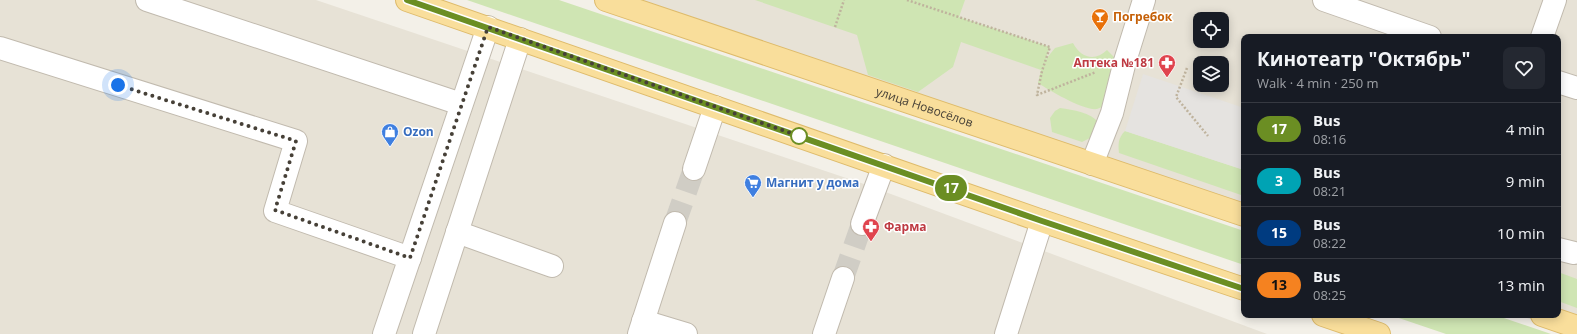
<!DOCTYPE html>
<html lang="en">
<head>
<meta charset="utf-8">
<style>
  :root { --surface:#171b24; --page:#242831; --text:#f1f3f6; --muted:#9ea1a6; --line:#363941 }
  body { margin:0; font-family:"Open Sans",sans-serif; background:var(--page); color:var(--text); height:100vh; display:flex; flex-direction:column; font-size:15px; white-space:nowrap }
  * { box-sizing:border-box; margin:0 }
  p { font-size:13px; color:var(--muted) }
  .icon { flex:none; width:22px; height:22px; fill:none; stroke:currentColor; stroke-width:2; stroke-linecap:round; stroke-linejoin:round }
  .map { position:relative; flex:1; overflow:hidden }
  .details { position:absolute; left:1241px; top:34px; width:320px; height:284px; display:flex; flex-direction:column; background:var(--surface); border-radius:8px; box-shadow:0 2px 10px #0003 }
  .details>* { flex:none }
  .badge { padding:0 8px; border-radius:13px; font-size:14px; line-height:26px }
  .tools { position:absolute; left:1193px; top:12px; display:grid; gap:8px }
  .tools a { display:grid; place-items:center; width:36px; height:36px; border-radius:8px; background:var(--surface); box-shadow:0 2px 10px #0003; font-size:20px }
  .you { position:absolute; width:20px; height:20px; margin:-10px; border:3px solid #fff; border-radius:50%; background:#1a73e8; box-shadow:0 0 0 6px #1a73e833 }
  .map>.badge { position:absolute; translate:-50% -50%; box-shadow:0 0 0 2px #fff }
  .round { display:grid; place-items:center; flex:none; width:42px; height:42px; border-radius:8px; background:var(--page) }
  .head { display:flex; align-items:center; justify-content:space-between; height:68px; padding:0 16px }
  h1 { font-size:19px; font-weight:700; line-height:30px }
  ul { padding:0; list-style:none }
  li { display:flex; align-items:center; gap:12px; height:52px; padding:0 16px; border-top:1px solid var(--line) }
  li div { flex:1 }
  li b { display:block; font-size:15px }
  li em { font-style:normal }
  li .badge { min-width:44px; font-weight:700; text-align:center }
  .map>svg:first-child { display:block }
  .residential { fill:#e7e2d6; fill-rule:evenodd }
  .green { fill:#cfe5b3 }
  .parking { fill:#e5e3e0 }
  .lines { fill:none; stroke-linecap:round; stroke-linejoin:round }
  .minor-tunnel { stroke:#d0cdc5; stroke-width:22; stroke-dasharray:22 11; stroke-linecap:butt }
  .minor-casing { stroke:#c1baae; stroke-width:24 }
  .major-casing { stroke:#debb6b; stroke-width:24 }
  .path { stroke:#bfb39d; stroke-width:2.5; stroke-dasharray:2 2; stroke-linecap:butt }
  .minor { stroke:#fff; stroke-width:22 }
  .major { stroke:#f9de9b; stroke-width:22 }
  .line-casing { stroke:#fff; stroke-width:9 }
  .line { stroke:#6b8e23; stroke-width:6 }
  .walk { stroke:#464037; stroke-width:4; stroke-dasharray:0 7.2 }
  .stop-dot { fill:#fff; stroke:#6b8e23; stroke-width:2 }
  .labels { text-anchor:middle; stroke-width:3; stroke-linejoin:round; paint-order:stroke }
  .food-label { font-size:12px; font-weight:bold; fill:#c56008; stroke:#fff; text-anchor:start }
  .health-label { font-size:12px; font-weight:bold; fill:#be3a42; stroke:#fff; text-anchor:end }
  .street-label { font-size:12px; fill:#464037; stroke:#fff }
  .shop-label { font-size:12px; font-weight:bold; fill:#366cbe; stroke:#fff; text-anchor:start }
</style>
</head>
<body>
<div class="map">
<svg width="1577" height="334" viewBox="0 0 1577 334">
  <rect width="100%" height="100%" fill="#f3f0e8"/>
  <g class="residential">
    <polygon points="0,0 316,0 864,184 1267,334 0,334"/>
    <path d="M621 0H1577V334L1518 315H1558V37H1244V221ZM1200 19H1222V41H1200ZM1200 63H1222V85H1200Z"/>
  </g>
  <g class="green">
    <polygon points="467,0 559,0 1244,231 1244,265"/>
    <path d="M755 0H965L959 17 1050 47 1046 59 1055 48 1073 43C1081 58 1095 62 1107 50L1118 61 1108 103C1105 105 1100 108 1097 109 1084 111 1049 90 1038 83L1041 70 961 42 953 67 918 92 868 75 857 35Z"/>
    <path d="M1060 108C1074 110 1090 112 1099 123L1092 137 1082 142 1052 132 1050 118 1055 111Z"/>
    <path d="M1125 131 1244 170V196L1119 153C1118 144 1118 138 1125 131Z"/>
    <polygon points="1558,272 1577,279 1577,308 1558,301"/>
    <polygon points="1390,315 1495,315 1551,334 1446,334"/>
  </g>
  <polygon class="parking" points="1143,74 1244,108 1244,170 1125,131"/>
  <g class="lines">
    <g class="minor-tunnel">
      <polyline points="675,223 694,169"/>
      <polyline points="843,278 862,224"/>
    </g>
    <defs>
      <g id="minor">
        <polyline points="147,0 461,104"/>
        <polyline points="1324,0 1430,37"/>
        <polyline points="1542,37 1555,0"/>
        <polyline points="0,48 296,141 275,211 410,258"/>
        <polyline points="1558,82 1577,88"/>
        <polyline points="1092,164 1112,113 1125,61 1144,0"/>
        <polyline points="694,169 715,107"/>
        <polyline points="862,224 884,165"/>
        <polyline points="457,232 552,266"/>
        <polyline points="1558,249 1574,253"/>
        <polyline points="643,321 686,334"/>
        <polyline points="384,334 488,27"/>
        <polyline points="424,334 520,39"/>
        <polyline points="639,334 675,223"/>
        <polyline points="824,334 843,278"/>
        <polyline points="1006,334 1042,221"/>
      </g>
      <g id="major">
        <polyline points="407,0 1042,221 1244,289"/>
        <path id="s1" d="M606 0 1244 215"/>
        <polyline points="1323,315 1379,334"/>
        <polyline points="1542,315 1577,327"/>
      </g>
    </defs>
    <use href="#minor" class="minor-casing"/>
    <use href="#major" class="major-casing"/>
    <g class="path">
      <polyline points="907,0 1050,47 1042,71 1037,95 1096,72"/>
      <polyline points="835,27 844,0"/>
      <polyline points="1187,68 1176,97 1208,136"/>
    </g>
    <use href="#minor" class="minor"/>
    <use href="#major" class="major"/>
  </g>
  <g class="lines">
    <defs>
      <polyline id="line" points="407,0 1042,221 1244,289"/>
    </defs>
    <use href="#line" class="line-casing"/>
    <use href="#line" class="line"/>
    <polyline class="walk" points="118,85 296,141 275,210 410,258 488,27 802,137 799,136"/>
  </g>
  <defs>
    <symbol id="bar-pin" viewBox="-11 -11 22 30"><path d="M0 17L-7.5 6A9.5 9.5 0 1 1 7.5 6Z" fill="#e8710a" stroke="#fff"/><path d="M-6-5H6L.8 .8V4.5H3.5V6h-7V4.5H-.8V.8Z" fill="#fff"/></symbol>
    <symbol id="pharmacy-pin" viewBox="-11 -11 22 30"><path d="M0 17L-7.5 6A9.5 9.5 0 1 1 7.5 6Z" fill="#e0444e" stroke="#fff"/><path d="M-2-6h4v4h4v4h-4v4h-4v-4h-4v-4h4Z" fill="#fff"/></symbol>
    <symbol id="shop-pin" viewBox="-11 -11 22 30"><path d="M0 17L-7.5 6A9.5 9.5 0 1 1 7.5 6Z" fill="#3f7fe0" stroke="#fff"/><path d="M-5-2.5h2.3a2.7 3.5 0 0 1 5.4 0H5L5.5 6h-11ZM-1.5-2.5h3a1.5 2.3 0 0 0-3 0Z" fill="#fff"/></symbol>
    <symbol id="supermarket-pin" viewBox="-11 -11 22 30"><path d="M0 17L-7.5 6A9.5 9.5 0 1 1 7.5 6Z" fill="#3f7fe0" stroke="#fff"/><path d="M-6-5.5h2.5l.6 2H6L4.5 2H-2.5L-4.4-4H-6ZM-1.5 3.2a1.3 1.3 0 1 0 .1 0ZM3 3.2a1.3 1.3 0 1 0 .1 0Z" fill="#fff"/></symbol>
  </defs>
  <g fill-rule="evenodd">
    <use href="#bar-pin" x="1090" y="7" width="20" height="27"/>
    <use href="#pharmacy-pin" x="1157" y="53" width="20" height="27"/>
    <use href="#shop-pin" x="380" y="122" width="20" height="27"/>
    <use href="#supermarket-pin" x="743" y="173" width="20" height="27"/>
    <use href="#pharmacy-pin" x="861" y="217" width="20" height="27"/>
  </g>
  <circle class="stop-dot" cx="799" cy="136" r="8"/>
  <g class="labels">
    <g class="food-label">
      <text x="1113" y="21">Погребок</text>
    </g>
    <g class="health-label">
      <text x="1154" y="67">Аптека №181</text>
      <text x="884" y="231" text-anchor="start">Фарма</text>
    </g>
    <g class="street-label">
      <text dy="4" stroke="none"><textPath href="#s1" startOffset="336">улица Новосёлов</textPath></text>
    </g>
    <g class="shop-label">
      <text x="403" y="136">Ozon</text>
      <text x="766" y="187">Магнит у дома</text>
    </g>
  </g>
</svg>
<div class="tools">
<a><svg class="icon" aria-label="locate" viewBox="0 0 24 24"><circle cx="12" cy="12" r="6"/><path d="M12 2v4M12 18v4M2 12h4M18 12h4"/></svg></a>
<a><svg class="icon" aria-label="layers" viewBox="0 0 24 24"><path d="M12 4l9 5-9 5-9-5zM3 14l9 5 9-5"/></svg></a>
</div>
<div class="you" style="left:118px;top:85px"></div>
<b class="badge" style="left:951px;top:188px;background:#6b8e23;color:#fff">17</b>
<section class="details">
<div class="head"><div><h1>Кинотеатр &quot;Октябрь&quot;</h1><p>Walk · 4 min · 250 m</p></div><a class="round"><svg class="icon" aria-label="heart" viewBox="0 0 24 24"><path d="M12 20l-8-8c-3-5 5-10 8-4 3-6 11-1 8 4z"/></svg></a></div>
<ul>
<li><span class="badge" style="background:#6b8e23;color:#fff">17</span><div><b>Bus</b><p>08:16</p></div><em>4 min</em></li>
<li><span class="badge" style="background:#00a3b4;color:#fff">3</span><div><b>Bus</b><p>08:21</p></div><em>9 min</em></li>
<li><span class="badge" style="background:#003b80;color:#fff">15</span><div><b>Bus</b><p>08:22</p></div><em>10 min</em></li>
<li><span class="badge" style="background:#f58220;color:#111">13</span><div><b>Bus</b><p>08:25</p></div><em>13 min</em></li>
</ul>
</section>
</div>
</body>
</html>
